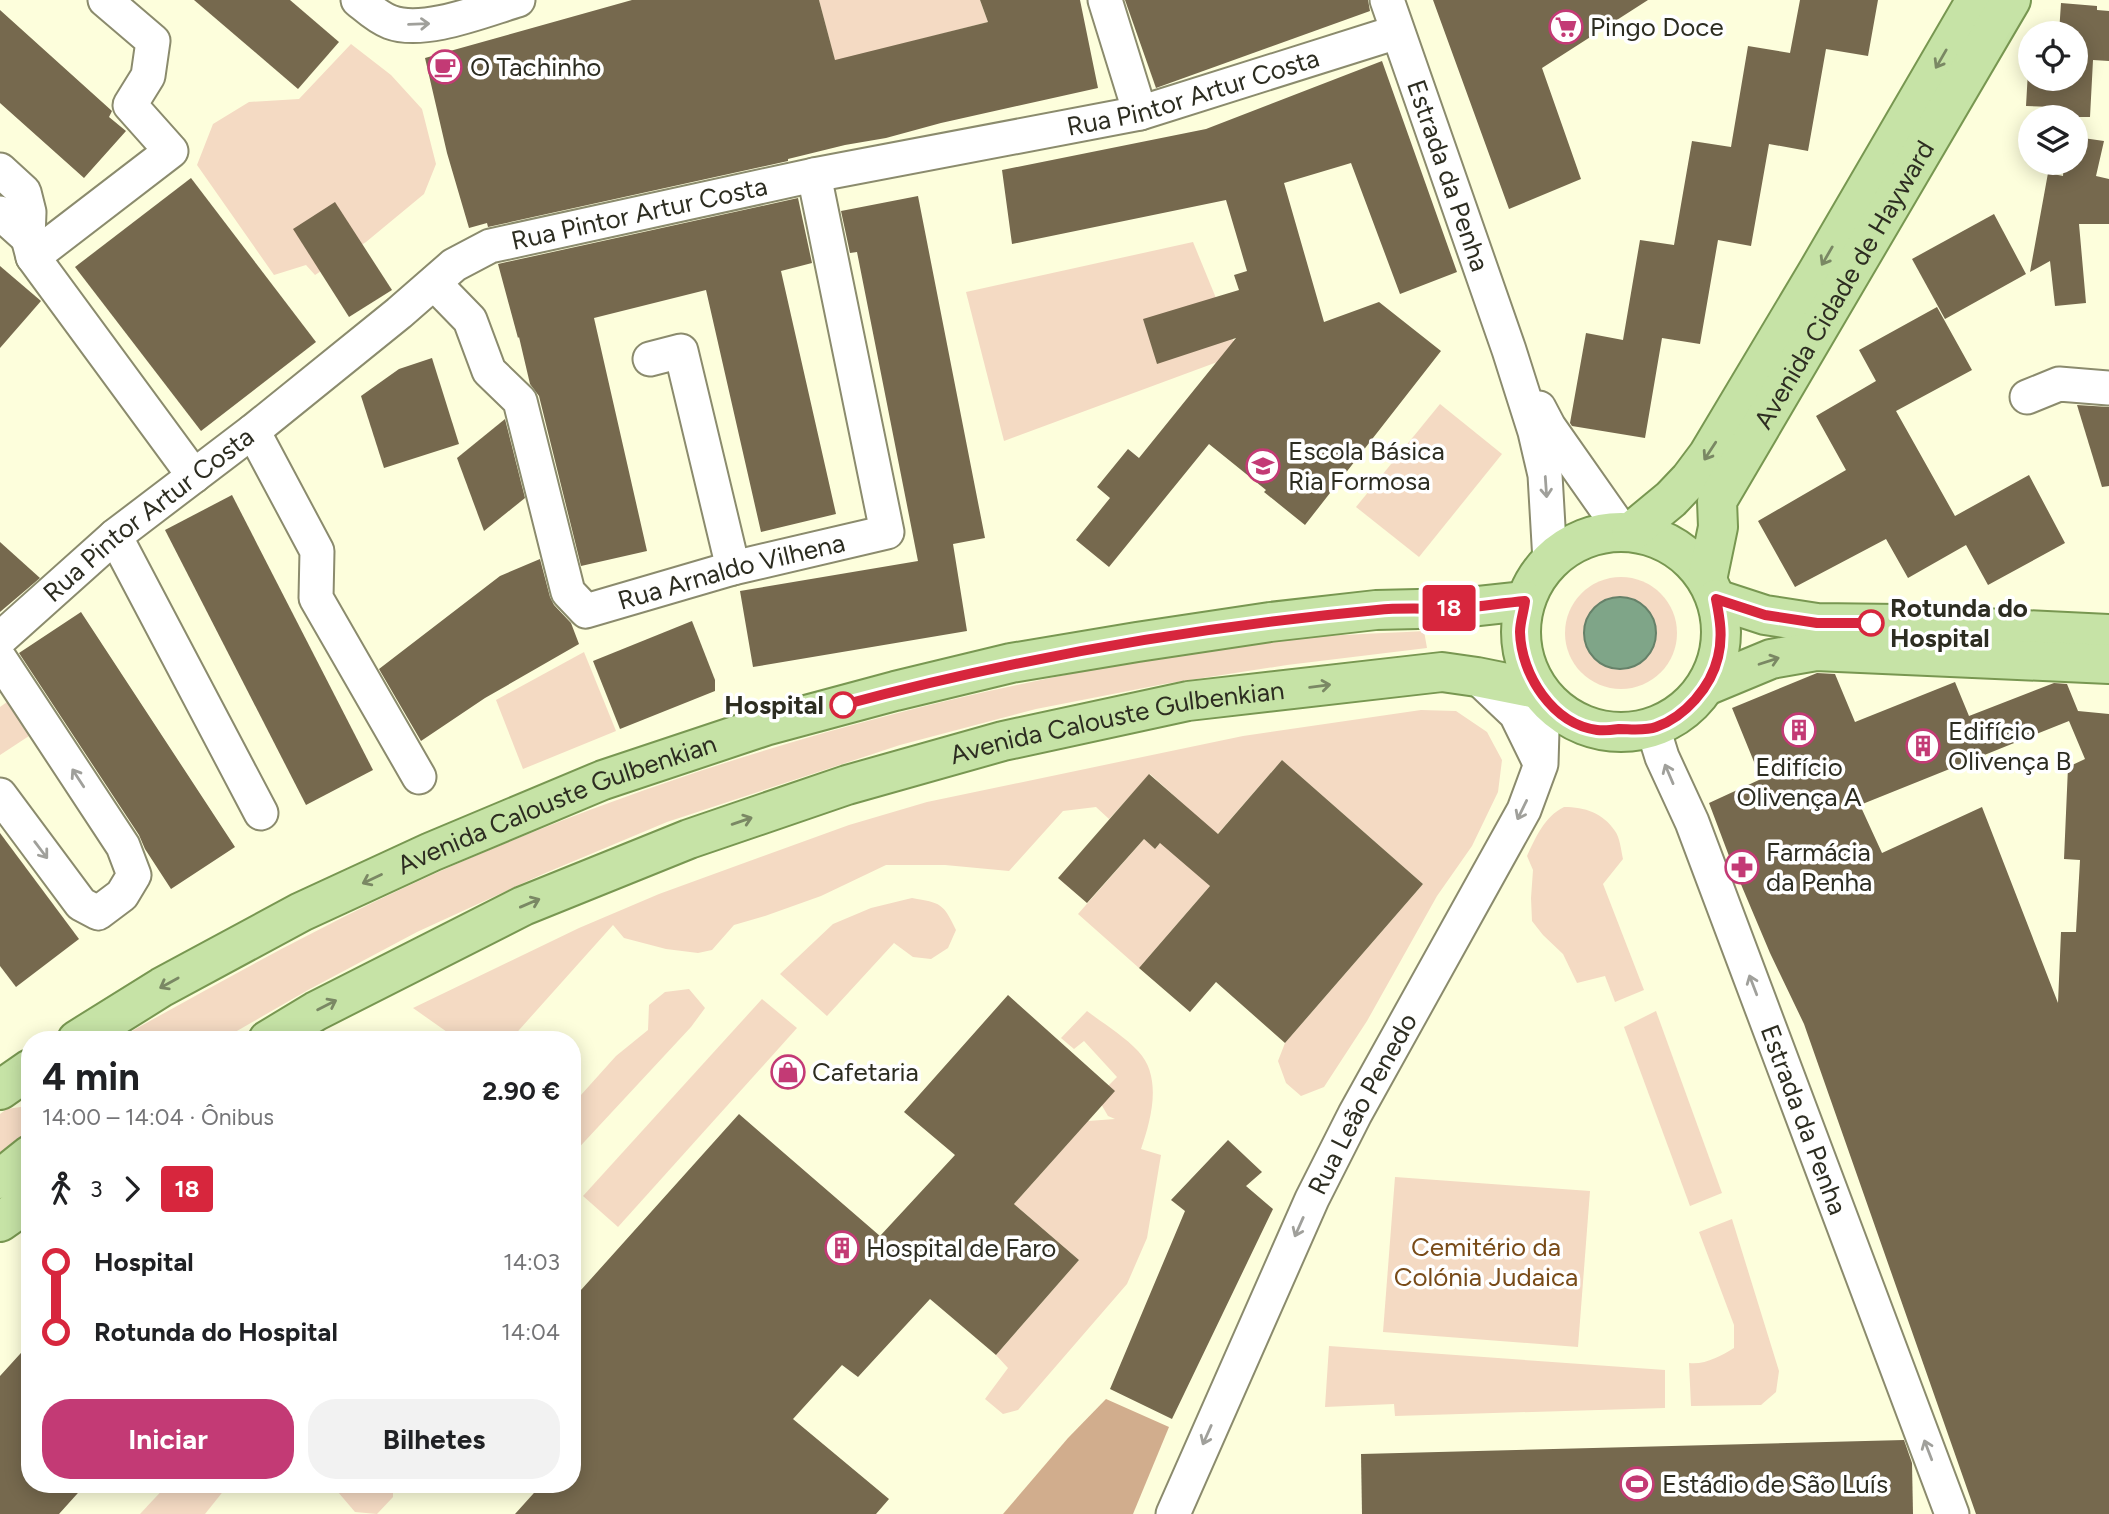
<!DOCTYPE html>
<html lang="pt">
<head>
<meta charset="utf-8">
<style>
  :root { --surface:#fff; --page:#f2f2f2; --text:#202124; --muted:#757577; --accent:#c33a75 }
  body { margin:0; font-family:Figtree,sans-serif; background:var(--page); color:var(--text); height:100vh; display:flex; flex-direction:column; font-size:26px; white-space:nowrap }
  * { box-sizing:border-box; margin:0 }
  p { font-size:23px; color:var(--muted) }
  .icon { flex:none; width:38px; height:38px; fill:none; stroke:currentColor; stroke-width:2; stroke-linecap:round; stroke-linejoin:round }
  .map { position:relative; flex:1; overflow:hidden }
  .drawer { position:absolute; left:21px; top:1031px; width:560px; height:462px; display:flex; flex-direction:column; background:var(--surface); border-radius:28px; box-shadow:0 4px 18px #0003 }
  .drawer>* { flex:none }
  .badge { padding:0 14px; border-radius:5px; font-size:24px; line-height:46px }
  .tools { position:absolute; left:2018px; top:21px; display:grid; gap:14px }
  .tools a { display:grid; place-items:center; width:70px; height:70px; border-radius:50%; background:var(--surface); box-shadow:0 4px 18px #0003; font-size:35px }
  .map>.badge { position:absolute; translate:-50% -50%; box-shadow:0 0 0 4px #fff }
  .legs { display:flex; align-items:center; gap:10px; height:77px; padding:0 21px; font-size:23px }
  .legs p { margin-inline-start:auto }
  .overview { display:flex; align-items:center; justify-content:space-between; height:119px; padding:0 21px }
  h1 { font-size:38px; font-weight:700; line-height:52px }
  .primary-button { display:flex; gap:14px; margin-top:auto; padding:14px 21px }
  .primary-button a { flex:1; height:80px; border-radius:28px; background:var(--accent); color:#fff; font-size:28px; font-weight:700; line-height:80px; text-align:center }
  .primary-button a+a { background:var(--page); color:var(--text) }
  ul { padding:0 21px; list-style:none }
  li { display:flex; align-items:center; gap:24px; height:70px; font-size:26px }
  li i { display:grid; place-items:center; width:10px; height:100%; margin:0 9px; background:currentColor }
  li i::after { content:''; width:18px; height:18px; margin:-9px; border:5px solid; border-radius:50%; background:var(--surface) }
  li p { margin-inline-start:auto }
  li:first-child i { background:linear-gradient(#0000 50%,currentColor 0) }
  li:last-child i { background:linear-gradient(currentColor 50%,#0000 0) }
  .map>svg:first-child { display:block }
  .green { fill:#f4dac3 }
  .forest { fill:#d1ad8d }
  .water { fill:#7fa588; stroke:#668169; stroke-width:2 }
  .building { fill:#76694e; fill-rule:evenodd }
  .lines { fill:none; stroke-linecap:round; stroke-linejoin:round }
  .minor-casing { stroke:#8b8b6d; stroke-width:37 }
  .major-casing { stroke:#789751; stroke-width:42 }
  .minor { stroke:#fff; stroke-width:33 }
  .major { stroke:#c6e3a6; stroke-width:38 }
  .oneway { stroke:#a0a09b }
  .oneway2 { stroke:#7a8864 }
  .line-1-casing { stroke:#fff; stroke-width:16 }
  .line-1 { stroke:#d7263d; stroke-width:10 }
  .stop-1-dot { fill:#fff; stroke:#d7263d; stroke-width:3.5 }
  .labels { text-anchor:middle; stroke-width:7; stroke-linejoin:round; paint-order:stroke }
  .poi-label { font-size:26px; fill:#2d2d21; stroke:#fff; text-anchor:start }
  .street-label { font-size:26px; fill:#2d2d21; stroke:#fff }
  .stop-label { font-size:26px; font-weight:bold; fill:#2d2d21; stroke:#fff; text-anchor:start }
  .park-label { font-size:26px; fill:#794b18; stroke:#fff }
</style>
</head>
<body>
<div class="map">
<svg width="2109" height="1514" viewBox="0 0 2109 1514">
  <rect width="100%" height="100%" fill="#fdfedc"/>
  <g class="green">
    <polygon points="819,0 980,0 988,22 835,61"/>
    <polygon points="351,44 391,75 422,109 436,164 424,194 366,242 315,275 306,265 274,275 197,165 213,124 249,102 299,99"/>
    <polygon points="1193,242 1239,354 1004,441 966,292"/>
    <polygon points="1440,404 1502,454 1419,557 1356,507"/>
    <circle cx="1621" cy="633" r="56"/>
    <path d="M1424 631 1427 648 1287 665 1164 684 1036 709 900 745 667 822 543 874 417 932 308 990 223 1039 116 1040C239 971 363 902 494 848 746 743 1014 673 1285 640 1331 634 1378 634 1424 631Z"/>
    <polygon points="584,652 616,731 523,769 496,700"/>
    <polygon points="7,702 29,736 0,755 0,707"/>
    <polygon points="1421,710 1456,711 1487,732 1502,760 1498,792 1472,846 1437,896 1367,1021 1324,1087 1301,1096 1286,1083 1278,1061 1285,1043 1423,884 1282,760 1189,867 1210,886 1139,968 1078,914 1144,839 1155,849 1190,810 1150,774 1109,819 1096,807 1063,811 1009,871 945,865 886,865 821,896 765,916 734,925 712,950 698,953 666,949 624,938 613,925 511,1039 457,1039 413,1008 579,928 659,894 849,825 927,802 1243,736"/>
    <path d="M1564 807C1585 807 1603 813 1615 831 1620 838 1621 850 1623 859L1603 884 1644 990 1615 1002 1605 976 1577 983 1563 954 1543 935 1532 921 1531 898 1533 870 1527 856C1536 837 1544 817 1564 807Z"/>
    <path d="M912 898C941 903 943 903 956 930L948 948 931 959 913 957 894 943 827 1016 780 974 833 924 871 908Z"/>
    <polygon points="689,989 705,1008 691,1027 572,1155 572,1105 616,1056 648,1030 649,1005 665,992"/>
    <polygon points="762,999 797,1028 618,1227 583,1196"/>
    <path d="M1087 1011C1104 1024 1124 1036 1138 1051 1163 1077 1151 1120 1141 1149L1161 1155 1147 1238 1127 1284 1018 1410 1003 1414 985 1399 1008 1368 996 1355 1079 1260 1014 1204 1088 1121 1115 1119 1108 1116 1097 1097 1117 1077 1084 1041 1074 1049 1061 1038Z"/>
    <polygon points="1656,1011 1722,1193 1690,1206 1624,1027"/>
    <polygon points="27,1106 30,1110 30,1138 0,1160 0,1114 7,1109"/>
    <polygon points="1395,1177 1590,1191 1578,1347 1383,1332"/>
    <path d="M1732 1219 1779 1371 1776 1392 1761 1405 1691 1406 1689 1363C1705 1365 1721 1356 1734 1348V1325L1699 1232Z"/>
    <polygon points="1329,1346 1665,1370 1665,1408 1395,1416 1394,1404 1325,1407"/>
    <polygon points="168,1484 229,1484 205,1514 140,1514"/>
    <polygon points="342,1484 393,1484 393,1497 377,1514 355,1512 338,1492"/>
  </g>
  <polygon class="forest" points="1106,1399 1169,1427 1133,1514 1003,1514 1068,1438"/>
  <circle class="water" cx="1620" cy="633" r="36"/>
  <g class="building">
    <polygon points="194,0 290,0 339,42 298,89"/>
    <polygon points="632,0 819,0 835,60 988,22 980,0 1080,0 1098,88 941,123 886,138 845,145 788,159 788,161 488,227 487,223 469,228 447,153 425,58"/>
    <polygon points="1125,0 1368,0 1370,11 1156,88"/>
    <polygon points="1433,0 1648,0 1542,68 1581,179 1509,209"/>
    <polygon points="1800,0 1878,0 1868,56 1826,49 1808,151 1769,144 1751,246 1718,240 1700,344 1662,338 1645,438 1572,426 1570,423 1586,333 1623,340 1640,240 1674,245 1692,141 1731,147 1748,46 1790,53"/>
    <polygon points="2061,3 2097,6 2097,10 2109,11 2109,61 2093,60 2090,117 2055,117 2055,107 2026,106 2028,71 2030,71 2030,79 2076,79 2076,33 2059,33"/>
    <polygon points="0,10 112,111 109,117 126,131 84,178 0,103"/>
    <polygon points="1382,61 1457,272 1400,294 1351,163 1284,183 1324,322 1379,302 1441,351 1305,525 1264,492 1266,490 1209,444 1109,567 1076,540 1110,498 1097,487 1128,449 1139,458 1236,338 1157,364 1143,319 1239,290 1234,275 1247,271 1226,200 1012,244 1002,170 1206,129"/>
    <polygon points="2076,137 2104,141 2096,176 2109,179 2109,224 2079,224 2086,303 2055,306 2050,261 2030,272 2048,173 2063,176 2064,163 2076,163"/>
    <polygon points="191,178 316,342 201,431 75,267"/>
    <polygon points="918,196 985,538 953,544 967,631 753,667 740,591 918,561 857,252 850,253 841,211"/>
    <polygon points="798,198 812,263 781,271 836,514 761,532 706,290 594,318 647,551 581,566 539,396 530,384 519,337 518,338 498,264"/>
    <polygon points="335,202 392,290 349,317 293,229"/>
    <polygon points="1994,214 2026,274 1945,319 1912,259"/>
    <polygon points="0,266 41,301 0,348"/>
    <polygon points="1937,307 1972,370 1896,411 1955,516 2029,475 2065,543 1988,585 1966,545 1908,578 1886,539 1795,587 1758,521 1846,470 1816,416 1876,381 1859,350"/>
    <polygon points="432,358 459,444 384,468 361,396 399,369"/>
    <polygon points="2077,405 2109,407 2109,486 2102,487"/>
    <polygon points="505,419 525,498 484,531 457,458"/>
    <polygon points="232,495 373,770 306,805 165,530"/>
    <polygon points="0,542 40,578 0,612"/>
    <polygon points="540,559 550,597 554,605 571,623 579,644 485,698 421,741 379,669 500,576"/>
    <polygon points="81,612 235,847 171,889 145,849 139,835 19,653"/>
    <polygon points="692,621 715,680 715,691 620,729 593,661"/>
    <path d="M1817 673 1835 674 1855 722 1955 682 1969 716 2054 683 2067 684 2078 711 2109 714V1514H1976L1804 1024 1770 953 1729 856 1709 803 1761 779 1732 708ZM2069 721 2085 759 2068 767 2064 859 2080 860 2076 932H2061L2058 1003 1982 807 1882 853 1860 805Z"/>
    <polygon points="1282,760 1423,884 1285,1043 1216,982 1190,1012 1139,968 1210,886 1160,843 1155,849 1144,839 1087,903 1058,878 1149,774 1218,834"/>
    <polygon points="0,833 79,939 16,987 0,966"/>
    <polygon points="1008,995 1115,1091 1014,1204 1079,1260 996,1355 930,1299 858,1377 842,1365 793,1419 889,1499 876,1514 515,1514 542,1484 572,1484 572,1300 739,1114 880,1236 955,1155 904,1112"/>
    <polygon points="1228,1140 1262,1172 1246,1186 1273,1209 1172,1419 1110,1389 1185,1211 1171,1200"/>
    <polygon points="30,1343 30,1484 86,1484 59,1514 0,1514 0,1376"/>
    <polygon points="1904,1440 1912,1463 1913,1514 1362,1514 1361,1454"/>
  </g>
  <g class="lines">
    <defs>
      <g id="minor">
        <path d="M358 0C368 8 377 17 390 22 424 35 484 10 518 0"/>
        <polyline points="1105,0 1140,113"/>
        <path id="s1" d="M1387 0 1509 350 1535 432 1545 475 1550 561"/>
        <polyline points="0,170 24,192 29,212 28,238 33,257 194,476"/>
        <polyline points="0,213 28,238"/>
        <polyline points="33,257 171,151 130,105 148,76 153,41 105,0"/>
        <path id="s2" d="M434 283 470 320 489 371 520 401 568 592 586 611 733 568 887 532 814 175"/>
        <polyline points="650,359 681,351 733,568"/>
        <polyline points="2027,397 2059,384 2109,388"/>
        <polyline points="1539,408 1549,427 1622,531"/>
        <polyline points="253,431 317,551 316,598 419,777"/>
        <polyline points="115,536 261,813"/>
        <path id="s3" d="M0 639 115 536 253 431 399 313 454 265 490 246 814 175 1140 113 1397 32"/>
        <polyline points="0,659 123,846 134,875 122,895 98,913 81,904 0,795"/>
        <polyline points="1477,677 1516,714 1539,761"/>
        <path id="s4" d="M1653 728 1662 757 1692 822 1952 1514"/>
        <path id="s5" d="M1173 1514 1312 1199 1355 1114 1524 810 1541 764 1543 697"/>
      </g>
      <g id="major">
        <circle cx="1621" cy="632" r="100"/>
        <polyline points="1631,532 1671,499 1690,479 1708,455 1818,271 1976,0"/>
        <path id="s6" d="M1707 580 1718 527 1717 501 2011 0"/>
        <polyline points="1716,599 1765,615 1817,623 1899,624 2109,634"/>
        <polyline points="1706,686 1771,659 1816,651 2109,664"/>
        <path id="s7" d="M77 1040 162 987 301 912 431 852 603 780 765 726 895 691 1011 663 1137 642 1270 622 1376 610 1460 608 1525 601"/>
        <path id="s8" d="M268 1040 316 1011 523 906 689 839 847 785 1003 741 1188 701 1442 672 1477 677 1537 689"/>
        <polyline points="0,1090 30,1069"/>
        <polyline points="0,1179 30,1155"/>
        <polyline points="0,1222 30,1201"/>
      </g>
    </defs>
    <use href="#minor" class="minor-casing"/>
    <use href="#major" class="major-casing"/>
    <use href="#minor" class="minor"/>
    <use href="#major" class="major"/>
  </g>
  <defs><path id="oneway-shaft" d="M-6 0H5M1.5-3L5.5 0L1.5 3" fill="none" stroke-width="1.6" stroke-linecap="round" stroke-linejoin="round" transform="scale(1.75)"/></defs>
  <g class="oneway">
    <use href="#oneway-shaft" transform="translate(419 24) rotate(-2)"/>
    <use href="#oneway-shaft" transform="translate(1546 487) rotate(86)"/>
    <use href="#oneway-shaft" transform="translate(1669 774) rotate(-113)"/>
    <use href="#oneway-shaft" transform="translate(78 778) rotate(-123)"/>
    <use href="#oneway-shaft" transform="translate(1522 810) rotate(116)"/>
    <use href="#oneway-shaft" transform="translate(41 850) rotate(53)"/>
    <use href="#oneway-shaft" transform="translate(1753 985) rotate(-111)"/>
    <use href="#oneway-shaft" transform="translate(1299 1227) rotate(114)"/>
    <use href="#oneway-shaft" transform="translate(1207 1435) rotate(114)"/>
    <use href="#oneway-shaft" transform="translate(1928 1450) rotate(-111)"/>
  </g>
  <g class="oneway2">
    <use href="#oneway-shaft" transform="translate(1941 59) rotate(120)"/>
    <use href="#oneway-shaft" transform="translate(1827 256) rotate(120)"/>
    <use href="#oneway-shaft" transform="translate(1710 451) rotate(123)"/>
    <use href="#oneway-shaft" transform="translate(1769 661) rotate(-18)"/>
    <use href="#oneway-shaft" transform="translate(1320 686) rotate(-7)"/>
    <use href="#oneway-shaft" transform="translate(742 821) rotate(-19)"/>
    <use href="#oneway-shaft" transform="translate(372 879) rotate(155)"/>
    <use href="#oneway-shaft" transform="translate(530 903) rotate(-23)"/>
    <use href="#oneway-shaft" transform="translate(169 983) rotate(151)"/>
    <use href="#oneway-shaft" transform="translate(327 1005) rotate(-27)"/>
  </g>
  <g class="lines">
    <defs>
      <path id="line-1" d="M843 705C1017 658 1197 627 1377 610 1405 607 1434 610 1462 608 1483 606 1504 603 1525 601 1524 611 1520 622 1520 632 1521 675 1553 724 1597 730 1604 731 1612 730 1619 729 1630 729 1645 731 1656 727 1685 717 1711 687 1718 657 1723 637 1720 619 1716 599L1765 615 1817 623H1871"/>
    </defs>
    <use href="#line-1" class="line-1-casing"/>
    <use href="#line-1" class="line-1"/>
  </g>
  <defs>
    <symbol id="supermarket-ring" viewBox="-11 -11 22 22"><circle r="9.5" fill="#fff" stroke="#c33a75" stroke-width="1.5"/><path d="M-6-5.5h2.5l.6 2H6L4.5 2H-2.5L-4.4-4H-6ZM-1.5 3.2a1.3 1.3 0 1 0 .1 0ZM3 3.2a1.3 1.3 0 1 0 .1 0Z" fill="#c33a75"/></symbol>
    <symbol id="cafe-ring" viewBox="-11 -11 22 22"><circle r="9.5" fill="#fff" stroke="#c33a75" stroke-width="1.5"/><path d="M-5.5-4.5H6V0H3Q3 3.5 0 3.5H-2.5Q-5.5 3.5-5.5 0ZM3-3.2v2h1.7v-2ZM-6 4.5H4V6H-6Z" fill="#c33a75"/></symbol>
    <symbol id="school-ring" viewBox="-11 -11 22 22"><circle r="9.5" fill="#fff" stroke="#c33a75" stroke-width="1.5"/><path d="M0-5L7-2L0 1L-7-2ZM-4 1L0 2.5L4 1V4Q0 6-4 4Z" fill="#c33a75"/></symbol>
    <symbol id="building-ring" viewBox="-11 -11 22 22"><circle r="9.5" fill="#fff" stroke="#c33a75" stroke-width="1.5"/><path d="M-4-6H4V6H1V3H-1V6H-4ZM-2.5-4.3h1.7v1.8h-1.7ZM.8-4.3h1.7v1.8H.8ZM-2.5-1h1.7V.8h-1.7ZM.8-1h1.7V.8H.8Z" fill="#c33a75"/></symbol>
    <symbol id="pharmacy-ring" viewBox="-11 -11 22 22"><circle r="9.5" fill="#fff" stroke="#c33a75" stroke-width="1.5"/><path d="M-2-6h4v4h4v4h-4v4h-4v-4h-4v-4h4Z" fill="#c33a75"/></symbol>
    <symbol id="shop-ring" viewBox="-11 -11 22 22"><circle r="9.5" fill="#fff" stroke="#c33a75" stroke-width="1.5"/><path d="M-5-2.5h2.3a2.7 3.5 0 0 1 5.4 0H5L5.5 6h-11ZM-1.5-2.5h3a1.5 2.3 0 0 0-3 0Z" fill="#c33a75"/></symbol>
    <symbol id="stadium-ring" viewBox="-11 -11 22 22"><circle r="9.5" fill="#fff" stroke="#c33a75" stroke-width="1.5"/><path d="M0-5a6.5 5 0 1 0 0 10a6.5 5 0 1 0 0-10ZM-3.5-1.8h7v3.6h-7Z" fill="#c33a75"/></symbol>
  </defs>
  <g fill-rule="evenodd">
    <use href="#supermarket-ring" x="1547" y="8" width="38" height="38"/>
    <use href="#cafe-ring" x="426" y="48" width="38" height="38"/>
    <use href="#school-ring" x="1244" y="447" width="38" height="38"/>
    <use href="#building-ring" x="1780" y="711" width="38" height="38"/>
    <use href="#building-ring" x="1904" y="727" width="38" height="38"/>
    <use href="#pharmacy-ring" x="1723" y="848" width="38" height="38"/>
    <use href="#shop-ring" x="769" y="1053" width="38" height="38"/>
    <use href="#building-ring" x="823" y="1229" width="38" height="38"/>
    <use href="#stadium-ring" x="1618" y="1465" width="38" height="38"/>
  </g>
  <g class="stop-1-dot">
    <circle cx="1871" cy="623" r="12"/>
    <circle cx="843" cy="705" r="12"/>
  </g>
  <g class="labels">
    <g class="poi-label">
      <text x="1590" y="36">Pingo Doce</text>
      <text x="470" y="76">O Tachinho</text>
      <text x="1288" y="460">Escola Básica<tspan x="1288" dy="30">Ria Formosa</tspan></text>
      <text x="1948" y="740">Edifício<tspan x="1948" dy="30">Olivença B</tspan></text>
      <text x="1799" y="776" text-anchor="middle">Edifício<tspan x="1799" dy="30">Olivença A</tspan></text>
      <text x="1766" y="861">Farmácia<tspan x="1766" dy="30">da Penha</tspan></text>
      <text x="812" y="1081">Cafetaria</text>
      <text x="866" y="1257">Hospital de Faro</text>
      <text x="1662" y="1493">Estádio de São Luís</text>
    </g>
    <g class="street-label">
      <text dy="9" stroke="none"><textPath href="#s3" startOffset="1349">Rua Pintor Artur Costa</textPath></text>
      <text dy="9" stroke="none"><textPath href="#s1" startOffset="186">Estrada da Penha</textPath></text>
      <text dy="9" stroke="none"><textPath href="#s3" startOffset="782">Rua Pintor Artur Costa</textPath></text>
      <text dy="9" stroke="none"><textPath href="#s6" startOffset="331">Avenida Cidade de Hayward</textPath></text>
      <text dy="9" stroke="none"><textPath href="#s3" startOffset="194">Rua Pintor Artur Costa</textPath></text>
      <text dy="9" stroke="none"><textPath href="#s2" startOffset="523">Rua Arnaldo Vilhena</textPath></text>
      <text dy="9" stroke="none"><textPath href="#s8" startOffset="912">Avenida Calouste Gulbenkian</textPath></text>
      <text dy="9" stroke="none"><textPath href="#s7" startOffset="536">Avenida Calouste Gulbenkian</textPath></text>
      <text dy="9" stroke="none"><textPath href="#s5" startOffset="452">Rua Leão Penedo</textPath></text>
      <text dy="9" stroke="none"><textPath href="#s4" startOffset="420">Estrada da Penha</textPath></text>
    </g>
    <g class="stop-label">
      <text x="1890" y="617">Rotunda do<tspan x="1890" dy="30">Hospital</tspan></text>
      <text x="824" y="714" text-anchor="end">Hospital</text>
    </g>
    <g class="park-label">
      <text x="1486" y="1256">Cemitério da<tspan x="1486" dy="30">Colónia Judaica</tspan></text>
    </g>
  </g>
</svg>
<div class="tools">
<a><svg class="icon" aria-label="locate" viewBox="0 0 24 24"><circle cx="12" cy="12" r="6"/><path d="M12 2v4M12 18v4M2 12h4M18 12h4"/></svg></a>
<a><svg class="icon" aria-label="layers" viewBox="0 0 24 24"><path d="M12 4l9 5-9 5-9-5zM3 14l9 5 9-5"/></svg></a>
</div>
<b class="badge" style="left:1449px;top:608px;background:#d7263d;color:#fff">18</b>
<section class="drawer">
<div class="overview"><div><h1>4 min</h1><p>14:00 – 14:04 · Ônibus</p></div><b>2.90 €</b></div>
<div class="legs"><svg class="icon" aria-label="walk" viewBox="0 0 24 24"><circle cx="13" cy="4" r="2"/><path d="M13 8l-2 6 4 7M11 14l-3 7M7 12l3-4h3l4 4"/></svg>3<svg class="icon" aria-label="forward" viewBox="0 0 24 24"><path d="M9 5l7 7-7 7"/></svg><b class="badge" style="background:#d7263d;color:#fff">18</b></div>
<ul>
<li><i style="color:#d7263d"></i><b>Hospital</b><p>14:03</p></li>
<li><i style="color:#d7263d"></i><b>Rotunda do Hospital</b><p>14:04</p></li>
</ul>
<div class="primary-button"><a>Iniciar</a><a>Bilhetes</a></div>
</section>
</div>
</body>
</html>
